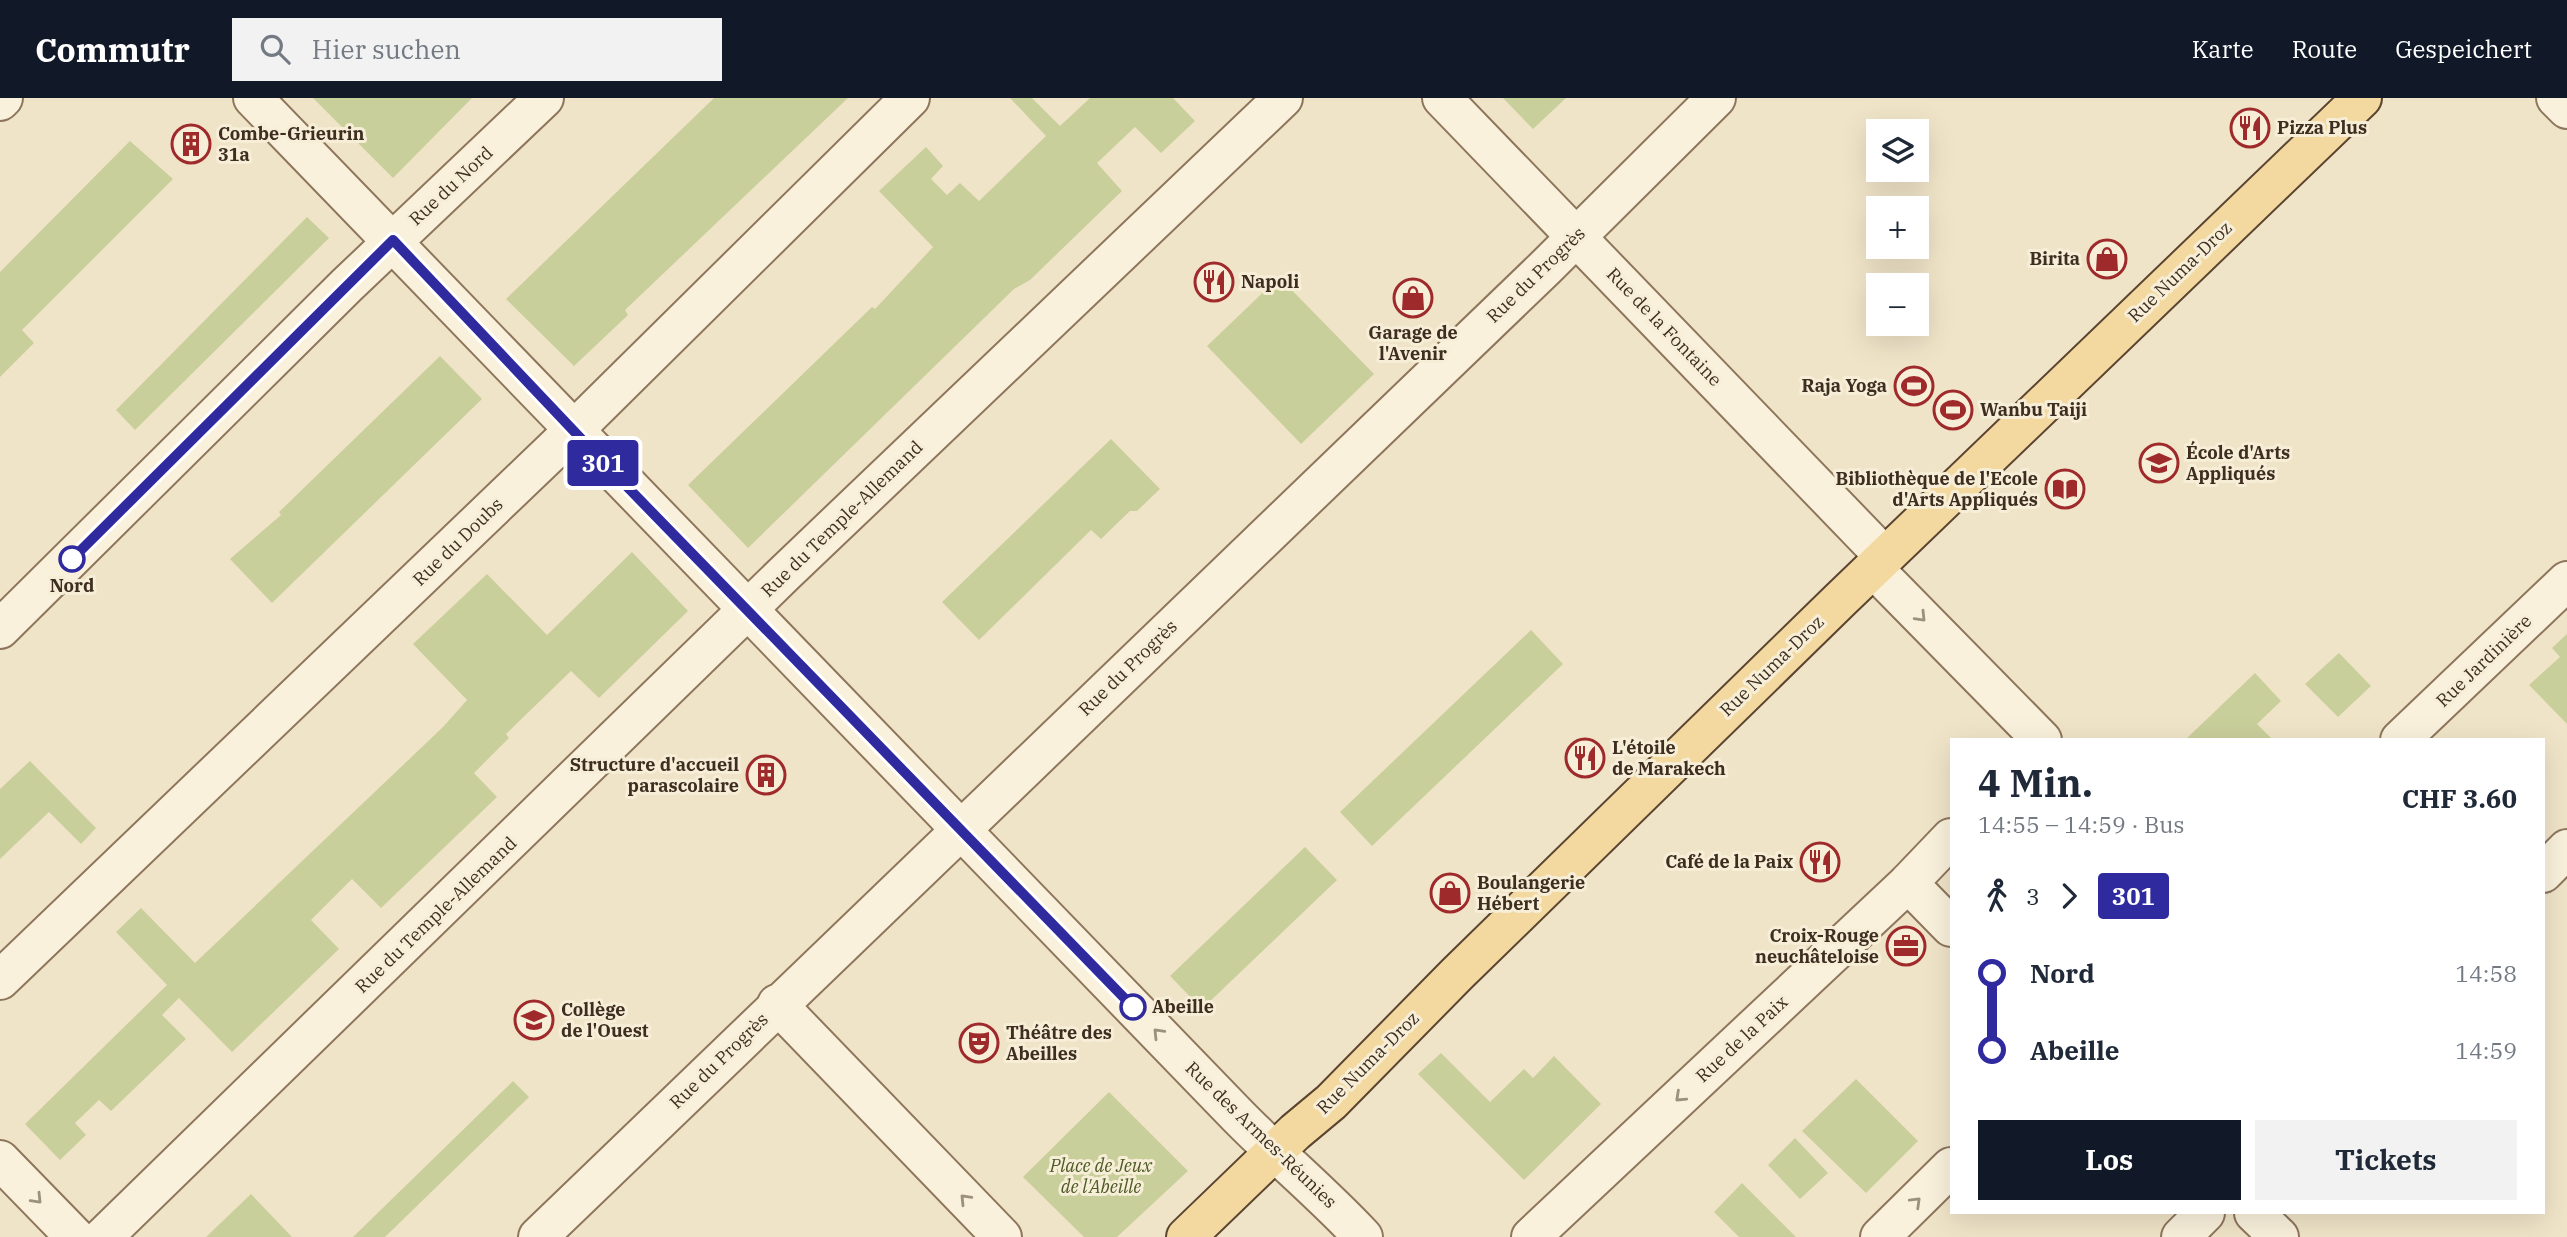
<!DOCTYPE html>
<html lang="de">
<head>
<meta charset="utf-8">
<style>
  :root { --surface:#fff; --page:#f2f2f3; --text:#1f2937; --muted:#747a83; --accent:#111827 }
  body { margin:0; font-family:"IBM Plex Serif",serif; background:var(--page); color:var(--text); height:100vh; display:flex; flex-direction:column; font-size:26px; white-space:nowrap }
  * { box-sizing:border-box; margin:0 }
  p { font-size:23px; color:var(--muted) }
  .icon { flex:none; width:38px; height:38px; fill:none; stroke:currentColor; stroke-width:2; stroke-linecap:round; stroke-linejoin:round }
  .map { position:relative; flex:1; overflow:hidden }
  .sheet { position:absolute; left:1950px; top:640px; width:595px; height:476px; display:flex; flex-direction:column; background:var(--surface); border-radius:0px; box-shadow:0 7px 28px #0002 }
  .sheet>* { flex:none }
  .badge { padding:0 14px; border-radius:5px; font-size:24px; line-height:46px }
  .buttons { position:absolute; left:1866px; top:21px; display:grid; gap:14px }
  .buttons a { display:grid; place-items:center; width:63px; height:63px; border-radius:0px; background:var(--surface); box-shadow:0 7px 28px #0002; font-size:35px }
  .map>.badge { position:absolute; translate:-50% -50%; box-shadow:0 0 0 4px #fff }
  .legs { display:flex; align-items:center; gap:10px; height:77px; padding:0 28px; font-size:23px }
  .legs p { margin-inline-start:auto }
  .head { display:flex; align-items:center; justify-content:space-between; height:119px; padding:0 28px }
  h1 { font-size:38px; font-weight:700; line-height:52px }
  .cta { display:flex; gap:14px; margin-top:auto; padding:14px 28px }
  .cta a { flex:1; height:80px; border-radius:0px; background:var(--accent); color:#fff; font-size:28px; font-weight:700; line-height:80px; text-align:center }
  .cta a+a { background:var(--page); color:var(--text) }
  ul { padding:0 28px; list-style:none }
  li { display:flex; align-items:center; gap:24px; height:77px; font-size:26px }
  li i { display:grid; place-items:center; width:10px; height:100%; margin:0 9px; background:currentColor }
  li i::after { content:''; width:18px; height:18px; margin:-9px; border:5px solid; border-radius:50%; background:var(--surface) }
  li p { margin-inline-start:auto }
  li:first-child i { background:linear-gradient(#0000 50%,currentColor 0) }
  li:last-child i { background:linear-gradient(currentColor 50%,#0000 0) }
  header { display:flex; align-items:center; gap:42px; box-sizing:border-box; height:98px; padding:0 35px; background:var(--accent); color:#fff }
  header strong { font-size:33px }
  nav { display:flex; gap:38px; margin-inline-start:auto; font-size:24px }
  .search { width:490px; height:63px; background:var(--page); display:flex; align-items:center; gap:18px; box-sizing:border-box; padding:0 24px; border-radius:0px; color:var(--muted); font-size:26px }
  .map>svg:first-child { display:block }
  .green { fill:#c9cf9b }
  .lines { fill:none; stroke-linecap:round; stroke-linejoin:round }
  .minor-casing { stroke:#8d765c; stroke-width:42 }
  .major-casing { stroke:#5b4430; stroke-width:42 }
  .minor { stroke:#faf1dc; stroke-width:38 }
  .major { stroke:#f3d9a0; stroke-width:38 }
  .oneway { stroke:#9c907e }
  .line-1-casing { stroke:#fff; stroke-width:16 }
  .line-1 { stroke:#302a9f; stroke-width:10 }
  .stop-1-dot { fill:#fff; stroke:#302a9f; stroke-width:3.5 }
  .labels { text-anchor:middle; stroke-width:6; stroke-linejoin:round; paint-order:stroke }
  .poi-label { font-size:18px; font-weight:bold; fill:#3d2e20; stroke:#f7eed8; text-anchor:start }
  .street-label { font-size:18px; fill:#3d2e20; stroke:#f7eed8 }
  .stop-label { font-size:18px; font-weight:bold; fill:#3d2e20; stroke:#f7eed8 }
  .park-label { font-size:18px; font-style:italic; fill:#4d5a26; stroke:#f7eed8 }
</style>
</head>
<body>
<header>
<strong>Commutr</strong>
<div class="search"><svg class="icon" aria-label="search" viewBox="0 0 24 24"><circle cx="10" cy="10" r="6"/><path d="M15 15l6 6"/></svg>Hier suchen</div>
<nav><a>Karte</a><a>Route</a><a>Gespeichert</a></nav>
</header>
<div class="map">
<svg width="2567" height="1139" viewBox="0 0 2567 1139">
  <rect width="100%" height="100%" fill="#f0e4c8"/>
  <g class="green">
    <polygon points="313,0 472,0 393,80"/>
    <polygon points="714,0 848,0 625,212 628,217 574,268 506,201"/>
    <polygon points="1010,0 1032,0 1060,28 1090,0 1173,0 1195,23 1161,55 1135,29 1097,65 1122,93 1030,182 1014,191 748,450 688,387 872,209 875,211 933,149 879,93 926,49 943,68 931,81 947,97 960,85 979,103 1046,38"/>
    <polygon points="1503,0 1566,0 1533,31"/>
    <polygon points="130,43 173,81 22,232 34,245 0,279 0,174"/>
    <polygon points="307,119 329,140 135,332 116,312"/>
    <polygon points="1279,179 1374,276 1301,346 1207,248"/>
    <polygon points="440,258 482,301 272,505 230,461 281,417 279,414"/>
    <polygon points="1111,341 1160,391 1137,413 1130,413 1101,441 1091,432 979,542 942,504"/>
    <polygon points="632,454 688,513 599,600 571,573 506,636 509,640 474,675 497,699 381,810 352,781 311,822 339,851 232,954 179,900 162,917 186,941 111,1013 99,1002 75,1025 86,1037 60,1062 25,1026 167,887 116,834 141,810 195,865 443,629 467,602 413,546 487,476 547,537"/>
    <polygon points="1531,532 1563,566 1372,748 1340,714"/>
    <polygon points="2567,536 2567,626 2529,587 2560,559 2552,550"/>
    <polygon points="2339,555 2371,588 2338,619 2305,586"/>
    <polygon points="2255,575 2281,603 2257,626 2273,642 2185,642"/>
    <polygon points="30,663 96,730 81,746 49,714 0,761 0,691"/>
    <polygon points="1305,749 1337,782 1202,911 1170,878"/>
    <polygon points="1441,955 1490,1004 1524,971 1533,980 1554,958 1601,1006 1524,1082 1418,976"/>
    <polygon points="1856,981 1918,1043 1866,1095 1802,1033"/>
    <polygon points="513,983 529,999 385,1139 353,1139"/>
    <polygon points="1109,994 1188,1073 1117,1139 1084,1139 1023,1079"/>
    <polygon points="1795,1040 1828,1075 1800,1101 1768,1067"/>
    <polygon points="1742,1085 1796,1139 1739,1139 1714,1114"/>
    <polygon points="251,1096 292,1139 206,1139"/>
  </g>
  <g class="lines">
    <defs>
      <g id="minor">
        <path d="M253 0 1237 1017C1278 1059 1323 1096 1363 1139"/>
        <polyline points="1442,0 1885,459"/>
        <polyline points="2556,0 2567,11"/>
        <polyline points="0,3 3,0"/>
        <polyline points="1873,470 2042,642"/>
        <polyline points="0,531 347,187 544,0"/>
        <polyline points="2400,642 2567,483"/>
        <polyline points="2543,775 2567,751"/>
        <polyline points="1908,785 1951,829"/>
        <polyline points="0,882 573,333 910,0"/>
        <polyline points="777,906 1002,1139"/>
        <polyline points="0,1062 75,1139"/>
        <polyline points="2254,1115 2279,1139"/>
        <polyline points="103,1139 784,476 1283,0"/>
        <polyline points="538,1139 1546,169 1716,0"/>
        <polyline points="1531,1139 1908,785 1951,740"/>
        <polyline points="1880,1139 1951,1069"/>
        <polyline points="2181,1139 2205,1115"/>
      </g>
      <polyline id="major" points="1186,1139 1295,1034 1331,1004 1457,876 1839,503 2362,0"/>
    </defs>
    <use href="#minor" class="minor-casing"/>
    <use href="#major" class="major-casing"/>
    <use href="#minor" class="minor"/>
    <use href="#major" class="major"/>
  </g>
  <defs><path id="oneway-chevron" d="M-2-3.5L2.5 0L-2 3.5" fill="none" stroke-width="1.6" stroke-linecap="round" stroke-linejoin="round" transform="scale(1.75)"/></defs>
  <g class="oneway">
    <use href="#oneway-chevron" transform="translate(1921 519) rotate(46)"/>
    <use href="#oneway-chevron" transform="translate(1158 935) rotate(-134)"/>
    <use href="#oneway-chevron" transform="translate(1680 999) rotate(137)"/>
    <use href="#oneway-chevron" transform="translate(37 1101) rotate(46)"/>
    <use href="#oneway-chevron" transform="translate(965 1101) rotate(-134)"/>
    <use href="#oneway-chevron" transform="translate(1916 1104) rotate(-44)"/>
  </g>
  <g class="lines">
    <defs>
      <polyline id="line-1" points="72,461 393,142 606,367 1133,909"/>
    </defs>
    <use href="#line-1" class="line-1-casing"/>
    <use href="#line-1" class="line-1"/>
  </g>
  <defs>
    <symbol id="restaurant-ring" viewBox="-11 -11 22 22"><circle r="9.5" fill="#f7eed8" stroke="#9e2a2b" stroke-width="1.5"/><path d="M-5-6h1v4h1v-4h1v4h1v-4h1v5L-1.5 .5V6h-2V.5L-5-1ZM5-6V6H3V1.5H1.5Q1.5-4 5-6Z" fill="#9e2a2b"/></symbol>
    <symbol id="building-ring" viewBox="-11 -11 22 22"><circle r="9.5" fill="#f7eed8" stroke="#9e2a2b" stroke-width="1.5"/><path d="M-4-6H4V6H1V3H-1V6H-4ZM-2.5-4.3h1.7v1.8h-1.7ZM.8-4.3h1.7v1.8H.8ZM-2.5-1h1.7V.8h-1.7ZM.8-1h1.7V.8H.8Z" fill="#9e2a2b"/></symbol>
    <symbol id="shop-ring" viewBox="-11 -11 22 22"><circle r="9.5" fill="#f7eed8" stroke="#9e2a2b" stroke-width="1.5"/><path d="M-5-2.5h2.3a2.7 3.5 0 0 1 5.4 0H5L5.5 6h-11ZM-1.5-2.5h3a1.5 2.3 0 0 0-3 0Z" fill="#9e2a2b"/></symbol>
    <symbol id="stadium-ring" viewBox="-11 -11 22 22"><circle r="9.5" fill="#f7eed8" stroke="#9e2a2b" stroke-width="1.5"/><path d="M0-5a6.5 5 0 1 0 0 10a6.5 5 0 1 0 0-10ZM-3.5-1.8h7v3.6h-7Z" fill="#9e2a2b"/></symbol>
    <symbol id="university-ring" viewBox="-11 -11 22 22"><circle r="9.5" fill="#f7eed8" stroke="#9e2a2b" stroke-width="1.5"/><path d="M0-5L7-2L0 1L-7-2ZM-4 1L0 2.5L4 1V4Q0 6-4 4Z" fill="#9e2a2b"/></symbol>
    <symbol id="library-ring" viewBox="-11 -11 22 22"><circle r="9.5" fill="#f7eed8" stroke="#9e2a2b" stroke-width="1.5"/><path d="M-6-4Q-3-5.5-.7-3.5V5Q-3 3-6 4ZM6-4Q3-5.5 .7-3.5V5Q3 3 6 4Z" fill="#9e2a2b"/></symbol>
    <symbol id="office-ring" viewBox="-11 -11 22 22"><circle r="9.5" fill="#f7eed8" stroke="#9e2a2b" stroke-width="1.5"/><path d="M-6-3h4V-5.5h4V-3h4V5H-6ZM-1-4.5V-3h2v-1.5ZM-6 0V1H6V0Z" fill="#9e2a2b"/></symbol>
    <symbol id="school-ring" viewBox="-11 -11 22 22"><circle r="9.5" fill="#f7eed8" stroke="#9e2a2b" stroke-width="1.5"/><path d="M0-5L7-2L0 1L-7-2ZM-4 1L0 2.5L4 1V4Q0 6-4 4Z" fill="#9e2a2b"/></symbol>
    <symbol id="theatre-ring" viewBox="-11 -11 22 22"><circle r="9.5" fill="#f7eed8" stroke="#9e2a2b" stroke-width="1.5"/><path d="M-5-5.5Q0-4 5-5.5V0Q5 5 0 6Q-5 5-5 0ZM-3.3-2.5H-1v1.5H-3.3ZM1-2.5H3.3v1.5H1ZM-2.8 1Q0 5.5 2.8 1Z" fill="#9e2a2b"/></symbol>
  </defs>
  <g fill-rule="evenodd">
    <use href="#restaurant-ring" x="2228" y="8" width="44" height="44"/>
    <use href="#building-ring" x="169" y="24" width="44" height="44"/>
    <use href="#shop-ring" x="2085" y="139" width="44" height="44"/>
    <use href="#restaurant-ring" x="1192" y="162" width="44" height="44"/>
    <use href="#shop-ring" x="1391" y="178" width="44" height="44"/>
    <use href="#stadium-ring" x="1892" y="266" width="44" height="44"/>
    <use href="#stadium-ring" x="1931" y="290" width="44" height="44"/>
    <use href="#university-ring" x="2137" y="343" width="44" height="44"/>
    <use href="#library-ring" x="2043" y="369" width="44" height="44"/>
    <use href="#restaurant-ring" x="1563" y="638" width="44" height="44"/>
    <use href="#building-ring" x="744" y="655" width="44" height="44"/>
    <use href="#restaurant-ring" x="1798" y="742" width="44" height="44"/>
    <use href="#shop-ring" x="1428" y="773" width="44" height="44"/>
    <use href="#office-ring" x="1884" y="826" width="44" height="44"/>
    <use href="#school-ring" x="512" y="900" width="44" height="44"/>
    <use href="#theatre-ring" x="957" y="923" width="44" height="44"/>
  </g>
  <g class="stop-1-dot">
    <circle cx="72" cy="461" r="12"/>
    <circle cx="1133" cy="909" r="12"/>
  </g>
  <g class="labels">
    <g class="poi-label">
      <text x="2277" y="36">Pizza Plus</text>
      <text x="218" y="42">Combe-Grieurin<tspan x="218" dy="21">31a</tspan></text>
      <text x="2080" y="167" text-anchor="end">Birita</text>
      <text x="1241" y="190">Napoli</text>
      <text x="1413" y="241" text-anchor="middle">Garage de<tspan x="1413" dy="21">l'Avenir</tspan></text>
      <text x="1887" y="294" text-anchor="end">Raja Yoga</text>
      <text x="1980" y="318">Wanbu Taiji</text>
      <text x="2186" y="361">École d'Arts<tspan x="2186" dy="21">Appliqués</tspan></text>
      <text x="2038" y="387" text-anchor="end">Bibliothèque de l'Ecole<tspan x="2038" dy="21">d'Arts Appliqués</tspan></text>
      <text x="1612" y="656">L'étoile<tspan x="1612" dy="21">de Marakech</tspan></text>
      <text x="739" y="673" text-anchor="end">Structure d'accueil<tspan x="739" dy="21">parascolaire</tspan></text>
      <text x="1793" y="770" text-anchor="end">Café de la Paix</text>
      <text x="1477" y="791">Boulangerie<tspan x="1477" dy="21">Hébert</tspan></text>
      <text x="1879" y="844" text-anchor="end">Croix-Rouge<tspan x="1879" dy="21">neuchâteloise</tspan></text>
      <text x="561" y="918">Collège<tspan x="561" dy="21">de l'Ouest</tspan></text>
      <text x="1006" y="941">Théâtre des<tspan x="1006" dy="21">Abeilles</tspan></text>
    </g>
    <g class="street-label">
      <text transform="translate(451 88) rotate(-43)" y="6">Rue du Nord</text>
      <text transform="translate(2180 174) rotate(-44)" y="6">Rue Numa-Droz</text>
      <text transform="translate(1536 177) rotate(-44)" y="6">Rue du Progrès</text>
      <text transform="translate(1664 229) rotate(46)" y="6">Rue de la Fontaine</text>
      <text transform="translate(842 421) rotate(-44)" y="6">Rue du Temple-Allemand</text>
      <text transform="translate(458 444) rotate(-44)" y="6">Rue du Doubs</text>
      <text transform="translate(2484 563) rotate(-44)" y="6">Rue Jardinière</text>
      <text transform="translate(1772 568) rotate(-44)" y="6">Rue Numa-Droz</text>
      <text transform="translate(1128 570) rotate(-44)" y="6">Rue du Progrès</text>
      <text transform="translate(436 817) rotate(-44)" y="6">Rue du Temple-Allemand</text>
      <text transform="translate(1742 941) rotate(-43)" y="6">Rue de la Paix</text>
      <text transform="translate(719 963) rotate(-44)" y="6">Rue du Progrès</text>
      <text transform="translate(1368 965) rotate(-45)" y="6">Rue Numa-Droz</text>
      <text transform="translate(1261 1037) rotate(44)" y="6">Rue des Armes-Réunies</text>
    </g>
    <g class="stop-label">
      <text x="72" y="494">Nord</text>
      <text x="1152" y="915" text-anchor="start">Abeille</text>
    </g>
    <g class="park-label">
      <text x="1101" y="1074">Place de Jeux<tspan x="1101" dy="21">de l'Abeille</tspan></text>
    </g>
  </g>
</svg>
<div class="buttons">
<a><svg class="icon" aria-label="layers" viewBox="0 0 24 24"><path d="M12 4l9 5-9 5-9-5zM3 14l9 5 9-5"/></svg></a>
<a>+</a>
<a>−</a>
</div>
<b class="badge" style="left:603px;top:365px;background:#302a9f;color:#fff">301</b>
<section class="sheet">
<div class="head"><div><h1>4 Min.</h1><p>14:55 – 14:59 · Bus</p></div><b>CHF 3.60</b></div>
<div class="legs"><svg class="icon" aria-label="walk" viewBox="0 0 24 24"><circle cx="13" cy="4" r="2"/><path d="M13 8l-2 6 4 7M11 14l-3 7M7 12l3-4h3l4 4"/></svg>3<svg class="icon" aria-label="forward" viewBox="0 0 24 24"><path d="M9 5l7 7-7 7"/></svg><b class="badge" style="background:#302a9f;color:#fff">301</b></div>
<ul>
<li><i style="color:#302a9f"></i><b>Nord</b><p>14:58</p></li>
<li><i style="color:#302a9f"></i><b>Abeille</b><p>14:59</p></li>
</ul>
<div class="cta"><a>Los</a><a>Tickets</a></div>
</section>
</div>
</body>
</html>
